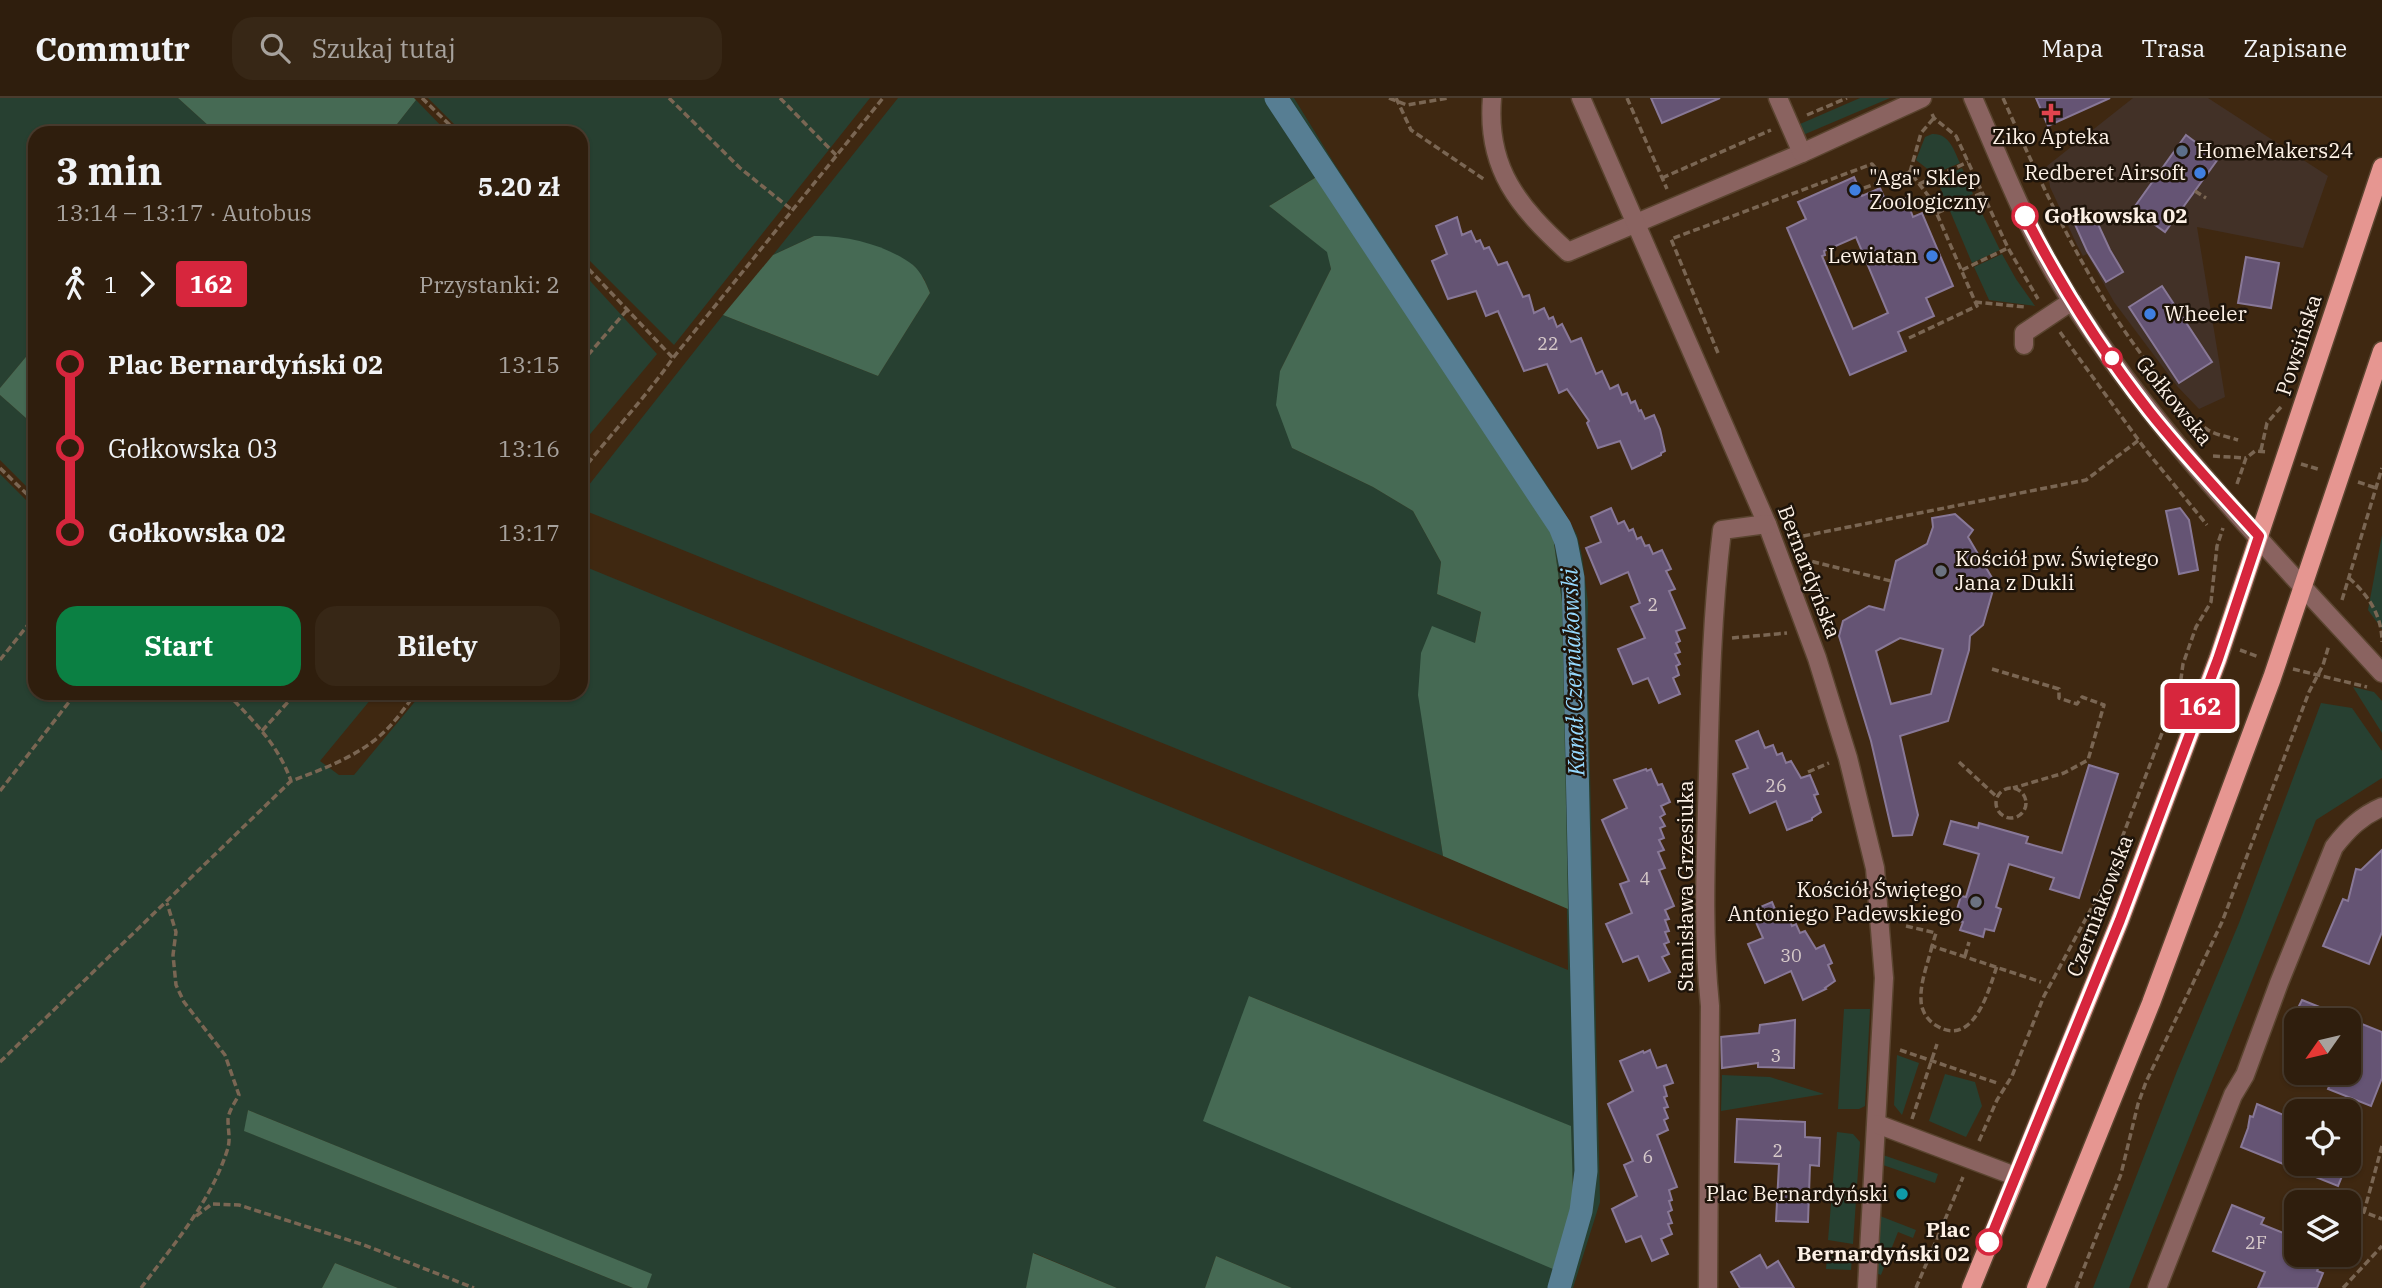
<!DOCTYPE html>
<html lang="pl">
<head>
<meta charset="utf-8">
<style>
  :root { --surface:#2f1e0d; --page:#372716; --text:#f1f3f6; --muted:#a7a29d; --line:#4a3c2e; --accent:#0b8043 }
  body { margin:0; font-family:"IBM Plex Serif",serif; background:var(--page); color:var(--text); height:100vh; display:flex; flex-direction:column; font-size:26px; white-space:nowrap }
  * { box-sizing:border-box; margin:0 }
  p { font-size:23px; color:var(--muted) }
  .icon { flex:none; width:38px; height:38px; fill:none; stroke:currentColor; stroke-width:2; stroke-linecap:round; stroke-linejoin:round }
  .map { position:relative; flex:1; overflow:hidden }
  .side { position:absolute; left:28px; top:28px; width:560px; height:574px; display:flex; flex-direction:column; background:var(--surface); border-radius:21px; box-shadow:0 2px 5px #0004,0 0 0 2px var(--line) }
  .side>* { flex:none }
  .badge { padding:0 14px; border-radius:5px; font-size:24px; line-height:46px }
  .needle { width:46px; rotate:236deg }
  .controls { position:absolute; left:2284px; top:910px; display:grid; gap:14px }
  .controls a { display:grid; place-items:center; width:77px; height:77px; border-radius:14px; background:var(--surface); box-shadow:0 2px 5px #0004,0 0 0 2px var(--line); font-size:35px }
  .map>.badge { position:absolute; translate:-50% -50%; box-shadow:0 0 0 4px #fff }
  .legs { display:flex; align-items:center; gap:10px; height:77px; padding:0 28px; font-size:23px }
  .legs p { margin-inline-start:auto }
  .summary { display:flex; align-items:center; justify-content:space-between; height:119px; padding:0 28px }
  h1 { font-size:38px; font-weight:700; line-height:52px }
  .button { display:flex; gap:14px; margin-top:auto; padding:14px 28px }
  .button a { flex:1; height:80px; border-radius:21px; background:var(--accent); color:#fff; font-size:28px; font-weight:700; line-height:80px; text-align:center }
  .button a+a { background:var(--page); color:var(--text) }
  ul { padding:0 28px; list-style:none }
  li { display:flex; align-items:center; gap:24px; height:84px; font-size:26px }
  li i { display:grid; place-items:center; width:10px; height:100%; margin:0 9px; background:currentColor }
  li i::after { content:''; width:18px; height:18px; margin:-9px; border:5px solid; border-radius:50%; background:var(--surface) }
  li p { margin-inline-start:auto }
  li:first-child i { background:linear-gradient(#0000 50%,currentColor 0) }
  li:last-child i { background:linear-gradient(currentColor 50%,#0000 0) }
  header { display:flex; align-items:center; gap:42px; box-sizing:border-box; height:98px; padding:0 35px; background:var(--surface); border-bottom:2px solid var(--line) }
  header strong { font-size:33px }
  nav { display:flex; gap:38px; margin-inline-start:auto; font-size:24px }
  .search { width:490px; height:63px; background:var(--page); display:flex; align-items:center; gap:18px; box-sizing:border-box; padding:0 24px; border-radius:21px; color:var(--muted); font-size:26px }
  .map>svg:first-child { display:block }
  .commercial { fill:#423127 }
  .green { fill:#274031; fill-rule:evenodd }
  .forest { fill:#466a54 }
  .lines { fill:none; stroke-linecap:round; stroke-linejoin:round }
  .canal { stroke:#577e93; stroke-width:23 }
  .building { fill:#655474; stroke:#887897; stroke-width:2; fill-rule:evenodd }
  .minor-casing { stroke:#5a442f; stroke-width:21 }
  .major-casing { stroke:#5a442f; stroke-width:21 }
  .path { stroke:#7a6653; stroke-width:3.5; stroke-dasharray:7 3.5; stroke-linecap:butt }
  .minor { stroke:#8a6360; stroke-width:18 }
  .major { stroke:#e69691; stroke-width:18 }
  .line-1-casing { stroke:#fff; stroke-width:16 }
  .line-1 { stroke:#d7263d; stroke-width:10 }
  .health-dot { fill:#e0444e; stroke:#1e140a; stroke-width:2.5 }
  .service-dot { fill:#5c6f8a; stroke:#1e140a; stroke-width:2.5 }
  .shop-dot { fill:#3f7fe0; stroke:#1e140a; stroke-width:2.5 }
  .stop-1-dot { fill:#fff; stroke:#d7263d; stroke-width:3.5 }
  .worship-dot { fill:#6b7280; stroke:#1e140a; stroke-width:2.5 }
  .culture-dot { fill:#0f9aa8; stroke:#1e140a; stroke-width:2.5 }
  .labels { text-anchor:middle; stroke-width:5; stroke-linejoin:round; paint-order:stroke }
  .number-label { font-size:18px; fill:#d7caca }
  .poi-label { font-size:21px; fill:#fdf1e6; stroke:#1e140a; text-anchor:start }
  .stop-label { font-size:21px; font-weight:bold; fill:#fdf1e6; stroke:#1e140a; text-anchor:start }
  .street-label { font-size:21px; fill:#fdf1e6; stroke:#1e140a }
  .water-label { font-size:23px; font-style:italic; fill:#96d9fe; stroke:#1e140a }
</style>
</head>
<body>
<header>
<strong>Commutr</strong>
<div class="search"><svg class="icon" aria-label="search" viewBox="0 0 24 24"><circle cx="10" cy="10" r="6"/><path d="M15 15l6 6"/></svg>Szukaj tutaj</div>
<nav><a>Mapa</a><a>Trasa</a><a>Zapisane</a></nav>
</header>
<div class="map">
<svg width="2382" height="1190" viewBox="0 0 2382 1190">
  <rect width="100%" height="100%" fill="#3f2811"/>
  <polygon class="commercial" points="2133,0 2208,0 2328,78 2303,150 2197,129 2225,299 2199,311 2177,288 2114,204 2087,156 2083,158 2077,147 2050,89 2047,68"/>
  <g class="green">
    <polygon points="0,0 178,0 210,29 206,35 35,35 35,248 0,290"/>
    <polygon points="428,0 870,0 674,247 581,154 581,35 463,35"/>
    <path d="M898 0H1294L1334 65 1560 407 1577 437 1582 458 1588 505 1587 543 1600 1104 1573 1190H1292L1216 1158 1205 1190H1117L1034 1155 1026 1190H647L651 1176 248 1012 245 1033 633 1190H398L335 1165 322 1190H0V376L35 411V595H376L320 663 339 677H354L422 595H581V467L1568 872 1562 504 1553 438 1318 78 1269 108 1328 154 1331 171 1280 273 1292 350 1373 389 1413 413 1441 464 1437 496 1481 514 1475 545 1419 597 1443 758 581 411V397L723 217 878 278 930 195 924 181 914 168 880 150 814 138 773 157ZM1249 898 1570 1028 1573 1095 1570 1114 1553 1170Z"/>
    <polygon points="1860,0 1890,0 1803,37 1799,28 1800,26"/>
    <polygon points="416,2 448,35 390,35"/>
    <path d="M1932 36C1949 35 1954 52 1960 65L1934 76 1916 62 1925 39Z"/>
    <polygon points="1962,70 1973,96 1947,107 1937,81"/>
    <polygon points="1975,101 2000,152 1972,165 1950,113"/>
    <polygon points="2002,156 2016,181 2035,208 1989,202 1974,169"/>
    <polygon points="581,173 657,256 581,347"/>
    <polygon points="0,297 35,328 35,397 0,362"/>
    <polygon points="2382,437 2382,531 2368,512"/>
    <polygon points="2353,589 2374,594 2382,603 2382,635"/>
    <polygon points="2321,605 2352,610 2382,653 2382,680 2316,722 2129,1190 2093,1190 2177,973 2239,825"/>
    <polygon points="1844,911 1870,911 1865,1008 1859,1011 1838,1011"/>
    <polygon points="1897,957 1919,965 1902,1017 1894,1007"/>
    <polygon points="1945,976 1975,984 1982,1008 1966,1039 1929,1023"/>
    <polygon points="1722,977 1770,979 1824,996 1721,1013"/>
    <polygon points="1837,1034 1853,1036 1860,1044 1853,1146 1828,1142"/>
    <polygon points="1883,1057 1938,1076 1935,1085 1883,1067"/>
    <polygon points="1880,1118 1916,1132 1913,1140 1898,1134 1881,1177 1876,1175"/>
    <polygon points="1827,1158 1852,1160 1851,1172 1826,1171"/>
  </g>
  <g class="forest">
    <polygon points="178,0 414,0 416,2 390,35 206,35 210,29"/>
    <polygon points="1318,78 1553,438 1562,504 1568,811 1443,758 1418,597 1421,555 1432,528 1475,545 1481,514 1437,496 1441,464 1413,413 1373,389 1292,350 1276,307 1280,273 1331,171 1327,154 1269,108"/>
    <path d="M814 138C846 137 887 147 913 167 921 174 926 185 930 195L878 278 723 217 773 157Z"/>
    <polygon points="35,248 35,328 0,297 0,290"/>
    <polygon points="1249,898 1571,1028 1573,1095 1570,1114 1553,1171 1203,1023"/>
    <polygon points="248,1012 652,1176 647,1190 633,1190 244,1033"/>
    <polygon points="1033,1155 1117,1190 1026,1190"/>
    <polygon points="1216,1158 1292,1190 1205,1190"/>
    <polygon points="335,1165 398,1190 322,1190"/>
  </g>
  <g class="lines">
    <polyline class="canal" points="1276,0 1560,429 1566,444 1573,480 1586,1073 1581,1113 1559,1190"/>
  </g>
  <g class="building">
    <polygon points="1651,0 1720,0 1662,25"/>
    <polygon points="2036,0 2110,0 2048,28"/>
    <polygon points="2186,37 2218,61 2165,134 2133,111"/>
    <path d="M1854 79 1862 98 1880 90 1888 108 1906 100 1913 119 1922 115 1953 188 1926 200 1934 218 1898 234 1906 253 1850 277 1787 130 1806 121 1798 104ZM1856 139 1888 215 1853 231 1822 158 1825 157 1824 153Z"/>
    <polygon points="2092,113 2110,152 2123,174 2106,184 2087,153 2073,122"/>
    <polygon points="1457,119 1462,137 1471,133 1476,144 1480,142 1484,151 1489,149 1498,167 1507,164 1523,199 1529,197 1534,215 1544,210 1549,221 1553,219 1557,229 1562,226 1571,244 1581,240 1596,276 1602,273 1610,291 1618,287 1622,297 1627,295 1631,305 1635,303 1639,313 1641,312 1645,321 1654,317 1660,331 1665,353 1661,355 1661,357 1632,371 1620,343 1598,350 1587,325 1589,323 1567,291 1559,295 1547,266 1524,273 1498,213 1486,218 1476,193 1448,201 1432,163 1447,156 1436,128"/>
    <polygon points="2246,159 2279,165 2271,210 2238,205"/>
    <polygon points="2162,188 2212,264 2179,285 2129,209"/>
    <polygon points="1611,410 1618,426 1624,423 1629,433 1633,431 1637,441 1641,439 1645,448 1649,447 1653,456 1662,452 1671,471 1666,473 1675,491 1669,493 1685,530 1676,533 1680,543 1676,545 1680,554 1675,556 1680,566 1676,568 1679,577 1673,580 1680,596 1659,605 1648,580 1633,586 1618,551 1645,540 1631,509 1640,505 1628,474 1601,486 1586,450 1601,444 1591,419"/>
    <polygon points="2180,410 2189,422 2198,472 2179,476 2166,413"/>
    <path d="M1955 416 1973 432 1968 439 1995 485 1983 527 1970 538 1969 552 1948 623 1900 638 1918 717 1912 737 1893 738 1871 643 1839 538 1843 523 1869 508 1884 512 1896 463 1927 446 1933 429 1932 420ZM1900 540 1943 551 1931 596 1891 606 1876 553Z"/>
    <polygon points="1758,633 1765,650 1773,647 1777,657 1782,655 1786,665 1791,663 1801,680 1810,677 1818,696 1814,697 1821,714 1812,720 1812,722 1787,732 1776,703 1750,715 1733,676 1748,670 1736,643"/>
    <polygon points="2089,667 2118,676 2079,800 2050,791 2054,780 2009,766 1996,809 2001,811 1994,833 1985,831 1983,839 1960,832 1963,824 1954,821 1961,798 1966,799 1979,756 1944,746 1951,723 1978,730 1979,725 2028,739 2026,745 2062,755"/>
    <polygon points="1646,671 1647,673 1651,671 1658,687 1662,686 1670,704 1661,708 1665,716 1660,719 1665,728 1660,730 1664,740 1659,742 1664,752 1658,754 1665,770 1659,772 1674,808 1665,812 1669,821 1665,822 1669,833 1665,834 1669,844 1664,846 1669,856 1662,859 1670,874 1649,883 1638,858 1623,864 1606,826 1632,815 1620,786 1629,783 1602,722 1627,710 1614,682"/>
    <polygon points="2382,752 2382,834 2369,866 2323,848 2343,801 2348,803 2356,771 2361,772"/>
    <polygon points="1772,804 1779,821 1788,817 1792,828 1796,826 1800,835 1805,833 1816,851 1824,847 1832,865 1828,867 1835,883 1825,890 1826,891 1803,902 1791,873 1765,885 1748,846 1763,840 1751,813"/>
    <polygon points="2302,902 2382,934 2382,980 2371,1008 2328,991 2335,975 2348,975 2348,922 2292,922"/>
    <polygon points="1795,922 1794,970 1758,969 1758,965 1722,970 1721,939 1759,935 1760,927"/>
    <polygon points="1650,952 1657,970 1666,967 1673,985 1664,988 1667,998 1664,999 1668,1009 1664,1010 1668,1020 1664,1022 1668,1032 1657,1037 1677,1089 1669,1092 1672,1102 1669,1103 1672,1112 1668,1114 1672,1125 1668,1126 1672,1136 1661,1141 1668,1156 1652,1163 1641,1138 1626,1144 1612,1111 1637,1098 1624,1067 1633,1063 1608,1006 1633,993 1620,963 1643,953 1644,955"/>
    <polygon points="2257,1006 2296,1022 2296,1066 2347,1066 2338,1088 2241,1049 2248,1030 2250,1018 2253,1019"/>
    <polygon points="1737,1021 1805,1024 1805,1039 1820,1040 1819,1068 1810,1067 1808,1124 1776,1123 1779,1066 1735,1064"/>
    <polygon points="2232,1107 2264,1120 2261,1126 2296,1140 2296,1157 2324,1157 2317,1173 2323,1175 2317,1190 2258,1190 2265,1174 2213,1153"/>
    <polygon points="1760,1157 1767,1170 1778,1163 1794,1190 1740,1190 1731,1174"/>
  </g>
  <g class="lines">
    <defs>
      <g id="minor">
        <path d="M1492 0C1486 71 1519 109 1568 154L1802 55 1922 0"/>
        <polyline points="1581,0 1767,426 1817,560 1848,660 1875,770 1884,880 1867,1190"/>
        <polyline points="1778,0 1802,55"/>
        <path d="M1973 0C2002 66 2028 135 2067 196 2155 335 2271 454 2382 575"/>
        <polyline points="2024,247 2024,235 2072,203"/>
        <polyline points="1877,1026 2015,1078"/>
        <path d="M1708 1190 1710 908C1702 831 1706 754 1708 678 1710 596 1712 514 1722 432L1767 426"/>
        <path d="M2157 1190 2233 997 2245 977 2279 885 2334 749C2348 731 2361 718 2382 709"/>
      </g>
      <g id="major">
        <polyline points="1971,1190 2120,822 2218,561 2382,69"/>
        <polyline points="2036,1190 2151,905 2272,580 2382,253"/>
      </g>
    </defs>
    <use href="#minor" class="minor-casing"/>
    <use href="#major" class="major-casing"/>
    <g class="path">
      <polyline points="422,0 458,35"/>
      <polyline points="669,0 740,70 792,112"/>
      <polyline points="780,0 836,57"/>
      <polyline points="1389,0 1407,7 1448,0"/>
      <polyline points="1396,0 1411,32 1485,82"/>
      <polyline points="1627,0 1667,91"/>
      <path d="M2003 0C2048 102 2095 204 2168 290 2179 304 2193 322 2208 332 2216 337 2229 339 2238 342"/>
      <polyline points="1932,16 1934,20 1956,38 2008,150 2038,201"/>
      <polyline points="1807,17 1847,0"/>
      <polyline points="1910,74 1921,35 1934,20"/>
      <polyline points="1662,80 1771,32"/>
      <polyline points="1919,86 1968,64"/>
      <polyline points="1864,90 1910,74 1930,100"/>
      <polyline points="2195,93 2206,100"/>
      <polyline points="1937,115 1982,95"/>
      <polyline points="581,163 673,260"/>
      <polyline points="1962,172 2008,150"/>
      <polyline points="1975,204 2025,209"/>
      <polyline points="2060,234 2145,351 2207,427"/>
      <polyline points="1909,240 1977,208 1930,100 1921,113"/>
      <polyline points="1718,255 1671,141 1872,66 1886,82"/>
      <polyline points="581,265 627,212"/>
      <polyline points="2261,352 2267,325 2281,309"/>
      <polyline points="2213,358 2246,360"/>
      <polyline points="2301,366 2321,372"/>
      <polyline points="0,370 35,404"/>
      <path d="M581 374C611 336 645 300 673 260L883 0"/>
      <polyline points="2358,384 2376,390"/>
      <polyline points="2237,386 2246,360 2255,353 2267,354"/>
      <polyline points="1793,440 2086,382 2139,342"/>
      <polyline points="1802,461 1891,483"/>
      <path d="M2349 480C2368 497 2382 517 2382 544"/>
      <polyline points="2342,502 2382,370"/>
      <polyline points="1732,540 1787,535"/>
      <polyline points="2240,552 2259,559"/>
      <polyline points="0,562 35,518"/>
      <polyline points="1992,571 2059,591 2059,600 2077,606 2082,599 2104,607 2088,662 2064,675 2013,690"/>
      <polyline points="2293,571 2367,589"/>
      <path d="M227 595C253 623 278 646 291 683"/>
      <polyline points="262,633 296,595"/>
      <polyline points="1959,664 1997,699"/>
      <polyline points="1808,674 1829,665"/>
      <circle cx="2011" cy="705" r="15"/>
      <polyline points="0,693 76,595"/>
      <polyline points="1906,828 1936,835 1932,848 2041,884"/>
      <path d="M1932 848C1928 865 1920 884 1921 902 1921 913 1928 923 1937 928 1974 950 1989 891 1997 868"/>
      <polyline points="1965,858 1969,844"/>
      <polyline points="1900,952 1997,985"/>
      <path d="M0 964 291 683C323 671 359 658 384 634 396 623 406 608 416 595"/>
      <polyline points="1912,1021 1937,946"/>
      <polyline points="1979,1043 1997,1002 2012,978 2044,898 2104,787 2180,588 2183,566 2196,529 2211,504 2217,448 2223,430"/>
      <polyline points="2382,1048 2364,1114 2382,1121"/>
      <polyline points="196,1118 212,1106 239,1107 364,1147 474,1190"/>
      <path d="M141 1190C173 1147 210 1105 227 1053 231 1042 228 1033 228 1022 228 1014 235 1004 239 997L225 957 184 904 176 887 173 857 176 834 167 805"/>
      <polyline points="1916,1190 1963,1079"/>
      <polyline points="2076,1190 2121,1076 2138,1006 2146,984 2222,824 2309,594 2323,567 2329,547"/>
      <polyline points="2343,1190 2382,1148"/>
    </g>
    <use href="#minor" class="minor"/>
    <use href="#major" class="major"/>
  </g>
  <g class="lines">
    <defs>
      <path id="line-1" d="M1989 1144 2120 822 2218 561 2259 438C2222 397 2183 356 2149 313 2102 253 2060 187 2025 118"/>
    </defs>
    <use href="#line-1" class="line-1-casing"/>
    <use href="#line-1" class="line-1"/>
  </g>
  <path class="health-dot" d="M2047.5 4.5h7v7h7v7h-7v7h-7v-7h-7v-7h7z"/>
  <circle class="service-dot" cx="2182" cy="53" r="7"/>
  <g class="shop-dot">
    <circle cx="2200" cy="75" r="7"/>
    <circle cx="1855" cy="92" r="7"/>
    <circle cx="1932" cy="158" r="7"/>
    <circle cx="2150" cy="216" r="7"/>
  </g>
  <g class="stop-1-dot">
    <circle cx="2025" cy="118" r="12"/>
    <circle cx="2112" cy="260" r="9"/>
    <circle cx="1989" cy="1144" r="12"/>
  </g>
  <g class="worship-dot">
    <circle cx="1941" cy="473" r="7"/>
    <circle cx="1976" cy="804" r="7"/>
  </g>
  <circle class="culture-dot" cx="1902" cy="1096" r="7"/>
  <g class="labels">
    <g class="number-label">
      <text x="1548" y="252">22</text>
      <text x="1653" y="513">2</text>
      <text x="1776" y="694">26</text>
      <text x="1645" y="787">4</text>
      <text x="1791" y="864">30</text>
      <text x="1776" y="964">3</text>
      <text x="1778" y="1059">2</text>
      <text x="1648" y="1065">6</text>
      <text x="2256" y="1151">2F</text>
    </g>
    <g class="poi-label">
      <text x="2051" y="46" text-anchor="middle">Ziko Apteka</text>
      <text x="2196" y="60">HomeMakers24</text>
      <text x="2186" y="82" text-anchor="end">Redberet Airsoft</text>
      <text x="1869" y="87">"Aga" Sklep<tspan x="1869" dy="24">Zoologiczny</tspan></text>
      <text x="1918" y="165" text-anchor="end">Lewiatan</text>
      <text x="2164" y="223">Wheeler</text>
      <text x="1955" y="468">Kościół pw. Świętego<tspan x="1955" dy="24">Jana z Dukli</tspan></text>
      <text x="1962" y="799" text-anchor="end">Kościół Świętego<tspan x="1962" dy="24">Antoniego Padewskiego</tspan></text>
      <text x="1888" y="1103" text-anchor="end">Plac Bernardyński</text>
    </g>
    <g class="stop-label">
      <text x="2044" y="125">Gołkowska 02</text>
      <text x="1970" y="1139" text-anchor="end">Plac<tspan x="1970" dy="24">Bernardyński 02</tspan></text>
    </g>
    <g class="street-label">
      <text transform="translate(2299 247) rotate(-72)" y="7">Powsińska</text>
      <text transform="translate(2174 303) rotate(51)" y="7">Gołkowska</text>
      <text transform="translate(1809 474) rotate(69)" y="7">Bernardyńska</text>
      <text transform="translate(1686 788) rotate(-90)" y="7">Stanisława Grzesiuka</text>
      <text transform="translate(2100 808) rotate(-69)" y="7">Czerniakowska</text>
    </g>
    <g class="water-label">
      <text transform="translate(1573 574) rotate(-92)" y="8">Kanał Czerniakowski</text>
    </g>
  </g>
</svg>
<div class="controls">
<a><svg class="needle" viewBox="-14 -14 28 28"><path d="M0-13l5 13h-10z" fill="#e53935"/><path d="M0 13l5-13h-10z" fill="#a7a29d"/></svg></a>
<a><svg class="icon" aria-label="locate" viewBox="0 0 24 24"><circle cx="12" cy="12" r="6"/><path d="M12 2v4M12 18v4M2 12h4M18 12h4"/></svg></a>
<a><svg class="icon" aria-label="layers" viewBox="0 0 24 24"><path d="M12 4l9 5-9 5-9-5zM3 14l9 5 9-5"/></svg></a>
</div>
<b class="badge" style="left:2200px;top:608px;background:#d7263d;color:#fff">162</b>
<section class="side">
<div class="summary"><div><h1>3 min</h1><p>13:14 – 13:17 · Autobus</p></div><b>5.20 zł</b></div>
<div class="legs"><svg class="icon" aria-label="walk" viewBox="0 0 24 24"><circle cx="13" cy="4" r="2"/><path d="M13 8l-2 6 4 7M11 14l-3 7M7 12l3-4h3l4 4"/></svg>1<svg class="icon" aria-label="forward" viewBox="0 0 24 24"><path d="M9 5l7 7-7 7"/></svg><b class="badge" style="background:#d7263d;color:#fff">162</b><p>Przystanki: 2</p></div>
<ul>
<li><i style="color:#d7263d"></i><b>Plac Bernardyński 02</b><p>13:15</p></li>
<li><i style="color:#d7263d"></i><span>Gołkowska 03</span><p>13:16</p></li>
<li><i style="color:#d7263d"></i><b>Gołkowska 02</b><p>13:17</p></li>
</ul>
<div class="button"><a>Start</a><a>Bilety</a></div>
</section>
</div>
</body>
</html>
